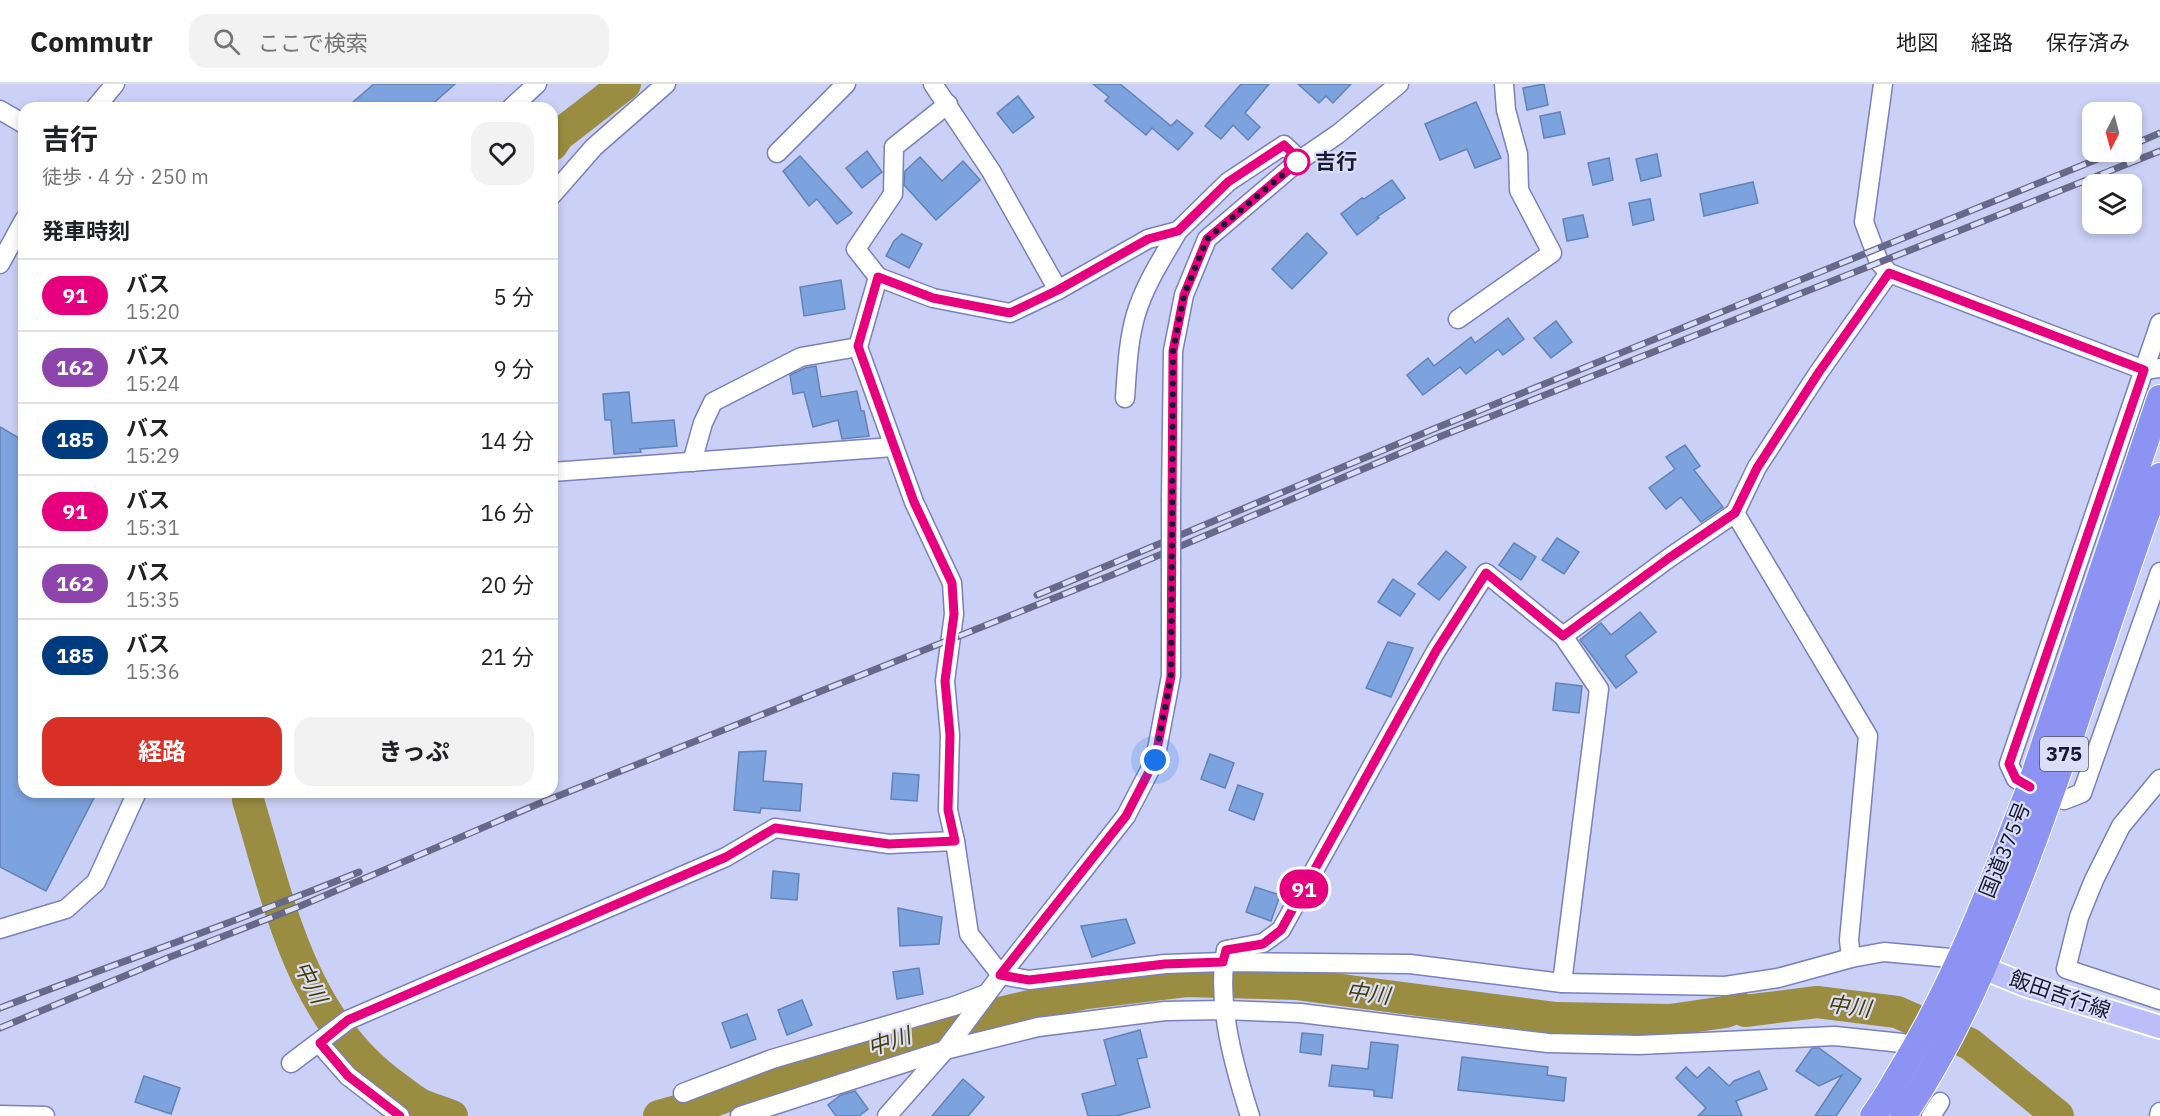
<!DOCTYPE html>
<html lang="ja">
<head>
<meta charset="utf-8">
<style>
  :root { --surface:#fff; --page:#f2f2f2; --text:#202124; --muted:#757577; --line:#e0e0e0; --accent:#d93025 }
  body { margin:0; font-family:"IBM Plex Sans","Noto Sans JP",sans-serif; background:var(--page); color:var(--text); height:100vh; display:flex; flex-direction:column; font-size:22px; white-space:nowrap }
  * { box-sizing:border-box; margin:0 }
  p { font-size:20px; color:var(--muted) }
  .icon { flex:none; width:33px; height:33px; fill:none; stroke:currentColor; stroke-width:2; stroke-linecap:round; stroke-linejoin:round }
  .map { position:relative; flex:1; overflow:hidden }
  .sheet { position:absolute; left:18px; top:18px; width:540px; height:696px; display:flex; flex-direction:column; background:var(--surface); border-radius:18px; box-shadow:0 3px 9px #0003 }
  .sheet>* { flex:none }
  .badge { padding:0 12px; border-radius:20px; font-size:21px; line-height:39px }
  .needle { width:39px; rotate:186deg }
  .fabs { position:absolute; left:2082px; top:18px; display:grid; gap:12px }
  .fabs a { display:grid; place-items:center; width:60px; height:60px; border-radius:12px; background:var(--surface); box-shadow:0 3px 9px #0003; font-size:30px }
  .you { position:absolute; width:30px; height:30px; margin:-15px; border:4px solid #fff; border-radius:50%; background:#1a73e8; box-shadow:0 0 0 9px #1a73e833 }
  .map>.badge { position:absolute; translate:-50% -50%; box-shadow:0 0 0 3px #fff }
  h2 { padding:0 24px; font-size:22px; line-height:54px }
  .round { display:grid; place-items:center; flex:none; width:63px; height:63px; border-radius:18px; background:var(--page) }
  .summary { display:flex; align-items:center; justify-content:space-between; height:102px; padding:0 24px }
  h1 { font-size:28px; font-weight:700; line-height:45px }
  .primary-button { display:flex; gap:12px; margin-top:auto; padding:12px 24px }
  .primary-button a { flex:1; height:69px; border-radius:18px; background:var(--accent); color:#fff; font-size:24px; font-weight:700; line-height:69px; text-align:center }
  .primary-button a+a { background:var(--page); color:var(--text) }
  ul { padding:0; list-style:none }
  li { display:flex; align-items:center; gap:18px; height:72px; padding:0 24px; border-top:2px solid var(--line) }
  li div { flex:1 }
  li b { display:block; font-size:22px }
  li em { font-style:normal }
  li .badge { min-width:66px; font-weight:700; text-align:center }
  header { display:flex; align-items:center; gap:36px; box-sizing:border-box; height:84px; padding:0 30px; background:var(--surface); border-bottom:2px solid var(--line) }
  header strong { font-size:28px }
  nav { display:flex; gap:33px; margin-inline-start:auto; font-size:21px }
  .search { width:420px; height:54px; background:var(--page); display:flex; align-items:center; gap:15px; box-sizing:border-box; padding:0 21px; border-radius:18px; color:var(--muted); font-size:22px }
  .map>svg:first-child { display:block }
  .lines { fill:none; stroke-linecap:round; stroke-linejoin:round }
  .river { stroke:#9a8c41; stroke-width:32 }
  .building { fill:#7da3de; stroke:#6182b7; stroke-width:1.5 }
  .minor-casing { stroke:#7a80bb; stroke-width:21 }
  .major-casing { stroke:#fff; stroke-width:26 }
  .highway-casing { stroke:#fff; stroke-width:28 }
  .minor { stroke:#fff; stroke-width:18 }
  .major { stroke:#bbbef8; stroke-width:22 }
  .highway { stroke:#8d93f3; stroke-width:26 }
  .rail-casing { stroke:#666987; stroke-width:7 }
  .rail { stroke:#dadef8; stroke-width:4.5; stroke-dasharray:14; stroke-linecap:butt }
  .minor-bridge-casing { stroke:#7a80bb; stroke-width:21; stroke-linecap:butt }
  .minor-bridge { stroke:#fff; stroke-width:18 }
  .line-casing { stroke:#fff; stroke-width:14 }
  .line { stroke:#e6007e; stroke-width:9 }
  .walk { stroke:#171930; stroke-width:6; stroke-dasharray:0 10.8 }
  .stop-dot { fill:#fff; stroke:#e6007e; stroke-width:3 }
  .labels { text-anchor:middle; stroke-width:4.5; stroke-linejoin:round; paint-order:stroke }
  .shield { fill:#dadef8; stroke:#52546c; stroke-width:1.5 }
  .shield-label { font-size:20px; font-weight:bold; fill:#171930 }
  .stop-label { font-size:21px; font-weight:bold; fill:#171930; stroke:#dadef8; text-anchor:start }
  .street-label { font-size:21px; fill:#171930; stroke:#dadef8 }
  .water-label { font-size:22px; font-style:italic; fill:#473d00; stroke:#dadef8 }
</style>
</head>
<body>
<header>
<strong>Commutr</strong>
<div class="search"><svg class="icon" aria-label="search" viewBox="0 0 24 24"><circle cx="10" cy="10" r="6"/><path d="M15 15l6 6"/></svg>ここで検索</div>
<nav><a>地図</a><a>経路</a><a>保存済み</a></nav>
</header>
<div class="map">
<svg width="2160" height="1032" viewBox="0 0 2160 1032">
  <rect width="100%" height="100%" fill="#cad0f6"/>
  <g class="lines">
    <g class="river">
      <polyline points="552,61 559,51 625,0"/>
      <path d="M248 708V716C279 819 302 937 396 1003 404 1009 413 1017 422 1021 432 1025 442 1028 452 1032"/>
      <polyline points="659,1032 710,1018 922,947 1086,909 1186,897 1296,900 1556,934 1670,936 1725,928 1738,923 1745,927 1817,918 1897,928 1970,960 2058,1032"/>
    </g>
  </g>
  <g class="building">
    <polygon points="374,0 455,0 428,24 346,24"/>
    <polygon points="1093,0 1120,0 1171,42 1177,36 1193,49 1178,66 1152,44 1146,51 1105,17 1109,13"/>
    <polygon points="1241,0 1269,0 1245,29 1260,43 1248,56 1233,41 1221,55 1205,42"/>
    <polygon points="1298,0 1351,0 1333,19 1326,12 1319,19"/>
    <polygon points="1544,0 1548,21 1527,26 1523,4"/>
    <polygon points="1018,12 1034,33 1013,49 997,29"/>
    <polygon points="1476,18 1501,74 1475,84 1467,65 1440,76 1425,40"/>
    <polygon points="1560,28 1565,50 1544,54 1540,32"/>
    <polygon points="867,67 882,88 862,104 846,84"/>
    <polygon points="1657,70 1661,92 1641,97 1636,75"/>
    <polygon points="800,72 852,129 837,140 817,115 809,122 783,87"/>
    <polygon points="920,73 942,97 963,77 980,96 936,136 904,101 905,87"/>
    <polygon points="1609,74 1613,96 1593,101 1588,79"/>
    <polygon points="1392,96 1405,114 1377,133 1379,134 1357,151 1341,130 1362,114 1364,115"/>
    <polygon points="1753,98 1758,119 1704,132 1700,110"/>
    <polygon points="1650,115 1654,136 1633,141 1629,119"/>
    <polygon points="1583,131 1588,153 1567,157 1563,135"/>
    <polygon points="1307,149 1327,169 1292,205 1272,185"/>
    <polygon points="902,150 922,160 909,184 886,172 894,157"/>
    <polygon points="841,196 845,225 804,232 800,203"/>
    <polygon points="1508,234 1524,255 1503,271 1498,265 1466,290 1460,283 1423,311 1407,291 1428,274 1434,282 1471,253 1475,259"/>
    <polygon points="1556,237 1572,258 1551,274 1534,254"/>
    <polygon points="816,282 821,313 857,307 861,327 864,327 869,352 842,355 838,336 813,343 804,308 793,310 790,291 805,284"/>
    <polygon points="629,308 632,339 674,336 677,362 640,365 641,368 614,370 611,336 605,336 603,310"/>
    <polygon points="0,343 24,357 24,708 97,708 46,807 0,783"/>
    <polygon points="1685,361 1700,382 1694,386 1723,423 1701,438 1681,413 1666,425 1649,404 1675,385 1666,373"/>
    <polygon points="1557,454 1579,468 1564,490 1542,476"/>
    <polygon points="1514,459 1536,473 1521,496 1499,481"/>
    <polygon points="1446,467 1466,483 1439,516 1418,500"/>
    <polygon points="1393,495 1415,510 1400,532 1378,518"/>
    <polygon points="1640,528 1656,548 1625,572 1637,588 1616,604 1580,556 1601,539 1611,551"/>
    <polygon points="1388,558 1413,564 1391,613 1366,604"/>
    <polygon points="1556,599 1582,602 1579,629 1553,626"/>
    <polygon points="766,667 763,697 802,700 800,727 761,724 760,729 734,726 739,668"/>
    <polygon points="1210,670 1234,679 1225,704 1201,695"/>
    <polygon points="893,689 919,691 917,717 891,715"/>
    <polygon points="1238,701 1263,710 1254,736 1229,726"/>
    <polygon points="773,787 799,790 797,816 771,814"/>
    <polygon points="1255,803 1280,811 1271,837 1246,828"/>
    <polygon points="898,824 942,833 939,860 900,862"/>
    <polygon points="1126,835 1135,859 1092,873 1081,842"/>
    <polygon points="919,884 923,910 897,915 893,888"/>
    <polygon points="802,916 812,941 787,951 778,926"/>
    <polygon points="747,930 756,955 731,964 722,939"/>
    <polygon points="1140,946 1147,973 1137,975 1150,1023 1116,1032 1088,1032 1082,1010 1116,1001 1104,956"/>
    <polygon points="1302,949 1323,951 1321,971 1300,968"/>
    <polygon points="1371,958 1398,961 1392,1014 1374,1012 1374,1006 1329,1002 1332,981 1368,985"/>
    <polygon points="1812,964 1819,964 1861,995 1836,1032 1815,1032 1842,991 1819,1002 1796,987"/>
    <polygon points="1462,973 1548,983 1547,991 1566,994 1564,1017 1458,1006"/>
    <polygon points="1686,983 1697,994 1709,983 1729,1002 1734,997 1759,987 1767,1005 1736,1017 1742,1032 1698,1032 1706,1024 1676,994"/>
    <polygon points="144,992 180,1004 171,1030 135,1018"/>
    <polygon points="963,995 984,1013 968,1032 932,1032"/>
    <polygon points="855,1007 868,1025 859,1032 836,1032 828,1021 841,1011"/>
  </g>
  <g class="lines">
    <defs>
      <g id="minor">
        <polyline points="933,0 991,87 1058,206"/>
        <polyline points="1883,0 1864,138 1879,178 1889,189 2144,286 2160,284"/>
        <polyline points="95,24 115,0"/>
        <polyline points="511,24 537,0"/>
        <polyline points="0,26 24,40"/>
        <polyline points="777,69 846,0"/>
        <polyline points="1300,76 1284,61 1228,98 1178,147 1148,155 1058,206 1010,229 933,214 878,193 858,263 914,418 952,499 954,530 945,597 950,651 948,726 955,757 969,850 1001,891 1029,896 1165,880 1223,878 1410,880 1562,899 1725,902 1778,894 1851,874 1884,868 1961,875"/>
        <polyline points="552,111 594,63 666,0"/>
        <polyline points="0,180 24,136"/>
        <polyline points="878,193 856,165 893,110 894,63 948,20"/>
        <polyline points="1458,235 1552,169 1519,106 1518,70 1506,26 1504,0"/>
        <path d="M1125 314C1127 286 1128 257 1136 230 1145 200 1163 173 1178 147"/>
        <polyline points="692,378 703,339 713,318 801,273 858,263"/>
        <polyline points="552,388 893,363"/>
        <polyline points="1171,415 1173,267 1184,211 1207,155 1300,76 1338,50 1399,0"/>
        <polyline points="1735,429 1868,652 1849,856 1851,874"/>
        <polyline points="2160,695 2121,742 2094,796 2079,833 2066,885 2160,916"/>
        <polyline points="2030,703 2016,695 2009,680 2160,239"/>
        <polyline points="2050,712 2064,716 2082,709 2160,488"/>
        <polyline points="0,845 66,825 96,798 137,708"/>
        <polyline points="1562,899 1599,605 1563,552"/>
        <polyline points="319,959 348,992 400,1032"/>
        <polyline points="291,979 348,936 726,773 775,744 889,760 955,757"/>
        <polyline points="683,1009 772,975 954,922 986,910"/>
        <polyline points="0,1031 45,1032"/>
        <polyline points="740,1032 945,966 1038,943 1165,927 1225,926 1300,929 1548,959 1639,961 1835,952 1902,959 1913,968"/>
        <polyline points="887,1032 945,966 1001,891 1126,732 1155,676 1171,592 1171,477"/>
        <path d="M1250 1032C1234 982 1216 919 1226 866L1263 859 1281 846 1436 567 1486 489 1563 552 1669 474 1735 429 1757 383 1819 288 1889 189"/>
        <polyline points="1931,1032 1940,1018"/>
        <polyline points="2159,1032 2160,1028"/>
      </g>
      <polyline id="major" points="1966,877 2025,901 2160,943"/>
      <g id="highway">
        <path d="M1873 1032C1883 1019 1891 1004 1900 989 1955 900 1992 801 2030 703L2160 314"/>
        <path d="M1903 1032C1951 961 1983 887 2014 808 2068 671 2109 530 2160 392"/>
      </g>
    </defs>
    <use href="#minor" class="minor-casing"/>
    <use href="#major" class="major-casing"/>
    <use href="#highway" class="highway-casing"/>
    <use href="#minor" class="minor"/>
    <use href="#major" class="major"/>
    <use href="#highway" class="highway"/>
    <defs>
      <g id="rail">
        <polyline points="2132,61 2160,49"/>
        <polyline points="1037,511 1436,344 2115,68"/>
        <path d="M0 924C120 878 241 836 359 788"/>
        <polyline points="0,944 170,873 298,823 538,720 1112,491 1439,353 2160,67"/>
      </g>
    </defs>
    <use href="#rail" class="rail-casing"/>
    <use href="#rail" class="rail"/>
    <defs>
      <polyline id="minor-bridge" points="1171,477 1171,415"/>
    </defs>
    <use href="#minor-bridge" class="minor-bridge-casing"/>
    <use href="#minor-bridge" class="minor-bridge"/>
  </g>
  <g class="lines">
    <defs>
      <polyline id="line" points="400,1032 348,992 320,959 348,936 726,773 775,744 889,760 955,757 948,726 950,651 945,597 954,530 952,499 914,418 858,262 878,193 933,214 1010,229 1058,206 1148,155 1178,147 1228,98 1284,61 1300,76 1207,155 1184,211 1173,267 1171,592 1155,676 1126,732 1000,891 1029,896 1165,880 1223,878 1226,866 1263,860 1281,846 1436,567 1486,489 1563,552 1669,474 1735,429 1757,384 1819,288 1889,189 2144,286 2009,680 2016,695 2030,703"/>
    </defs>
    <use href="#line" class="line-casing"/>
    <use href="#line" class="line"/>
    <polyline class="walk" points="1155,676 1171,592 1173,267 1184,211 1207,155 1300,76 1297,78"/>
  </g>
  <circle class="stop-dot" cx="1297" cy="78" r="12"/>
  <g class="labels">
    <rect class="shield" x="2040" y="653" width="48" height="34" rx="4.5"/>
    <g class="shield-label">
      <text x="2064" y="677">375</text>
    </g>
    <g class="stop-label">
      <text x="1315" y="85">吉行</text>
    </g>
    <g class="street-label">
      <text transform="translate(2005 766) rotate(-68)" y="7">国道375号</text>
      <text transform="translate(2060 911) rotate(19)" y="7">飯田吉行線</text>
    </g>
    <g class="water-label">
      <text transform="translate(311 898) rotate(63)" y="8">中川</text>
      <text transform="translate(1368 909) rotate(7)" y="8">中川</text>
      <text transform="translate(1849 922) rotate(7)" y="8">中川</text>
      <text transform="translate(889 957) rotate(-18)" y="8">中川</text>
    </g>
  </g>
</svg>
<div class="fabs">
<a><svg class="needle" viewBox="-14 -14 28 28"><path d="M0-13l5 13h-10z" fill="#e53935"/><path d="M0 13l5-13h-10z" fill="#757577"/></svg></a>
<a><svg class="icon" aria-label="layers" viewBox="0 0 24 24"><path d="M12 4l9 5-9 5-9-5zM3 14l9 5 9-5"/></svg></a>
</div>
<div class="you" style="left:1155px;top:676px"></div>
<b class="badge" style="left:1304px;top:805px;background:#e6007e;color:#fff">91</b>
<section class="sheet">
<div class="summary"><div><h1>吉行</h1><p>徒歩 · 4 分 · 250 m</p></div><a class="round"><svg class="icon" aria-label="heart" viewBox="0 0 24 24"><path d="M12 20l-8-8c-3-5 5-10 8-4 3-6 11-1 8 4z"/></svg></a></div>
<h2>発車時刻</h2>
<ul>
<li><span class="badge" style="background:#e6007e;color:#fff">91</span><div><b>バス</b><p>15:20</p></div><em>5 分</em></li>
<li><span class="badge" style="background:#8e44ad;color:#fff">162</span><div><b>バス</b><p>15:24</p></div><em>9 分</em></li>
<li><span class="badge" style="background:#003b80;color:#fff">185</span><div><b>バス</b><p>15:29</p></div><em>14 分</em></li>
<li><span class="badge" style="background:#e6007e;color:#fff">91</span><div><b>バス</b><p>15:31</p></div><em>16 分</em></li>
<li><span class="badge" style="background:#8e44ad;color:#fff">162</span><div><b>バス</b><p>15:35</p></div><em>20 分</em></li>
<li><span class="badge" style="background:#003b80;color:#fff">185</span><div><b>バス</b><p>15:36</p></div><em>21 分</em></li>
</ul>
<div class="primary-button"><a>経路</a><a>きっぷ</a></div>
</section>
</div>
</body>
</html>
